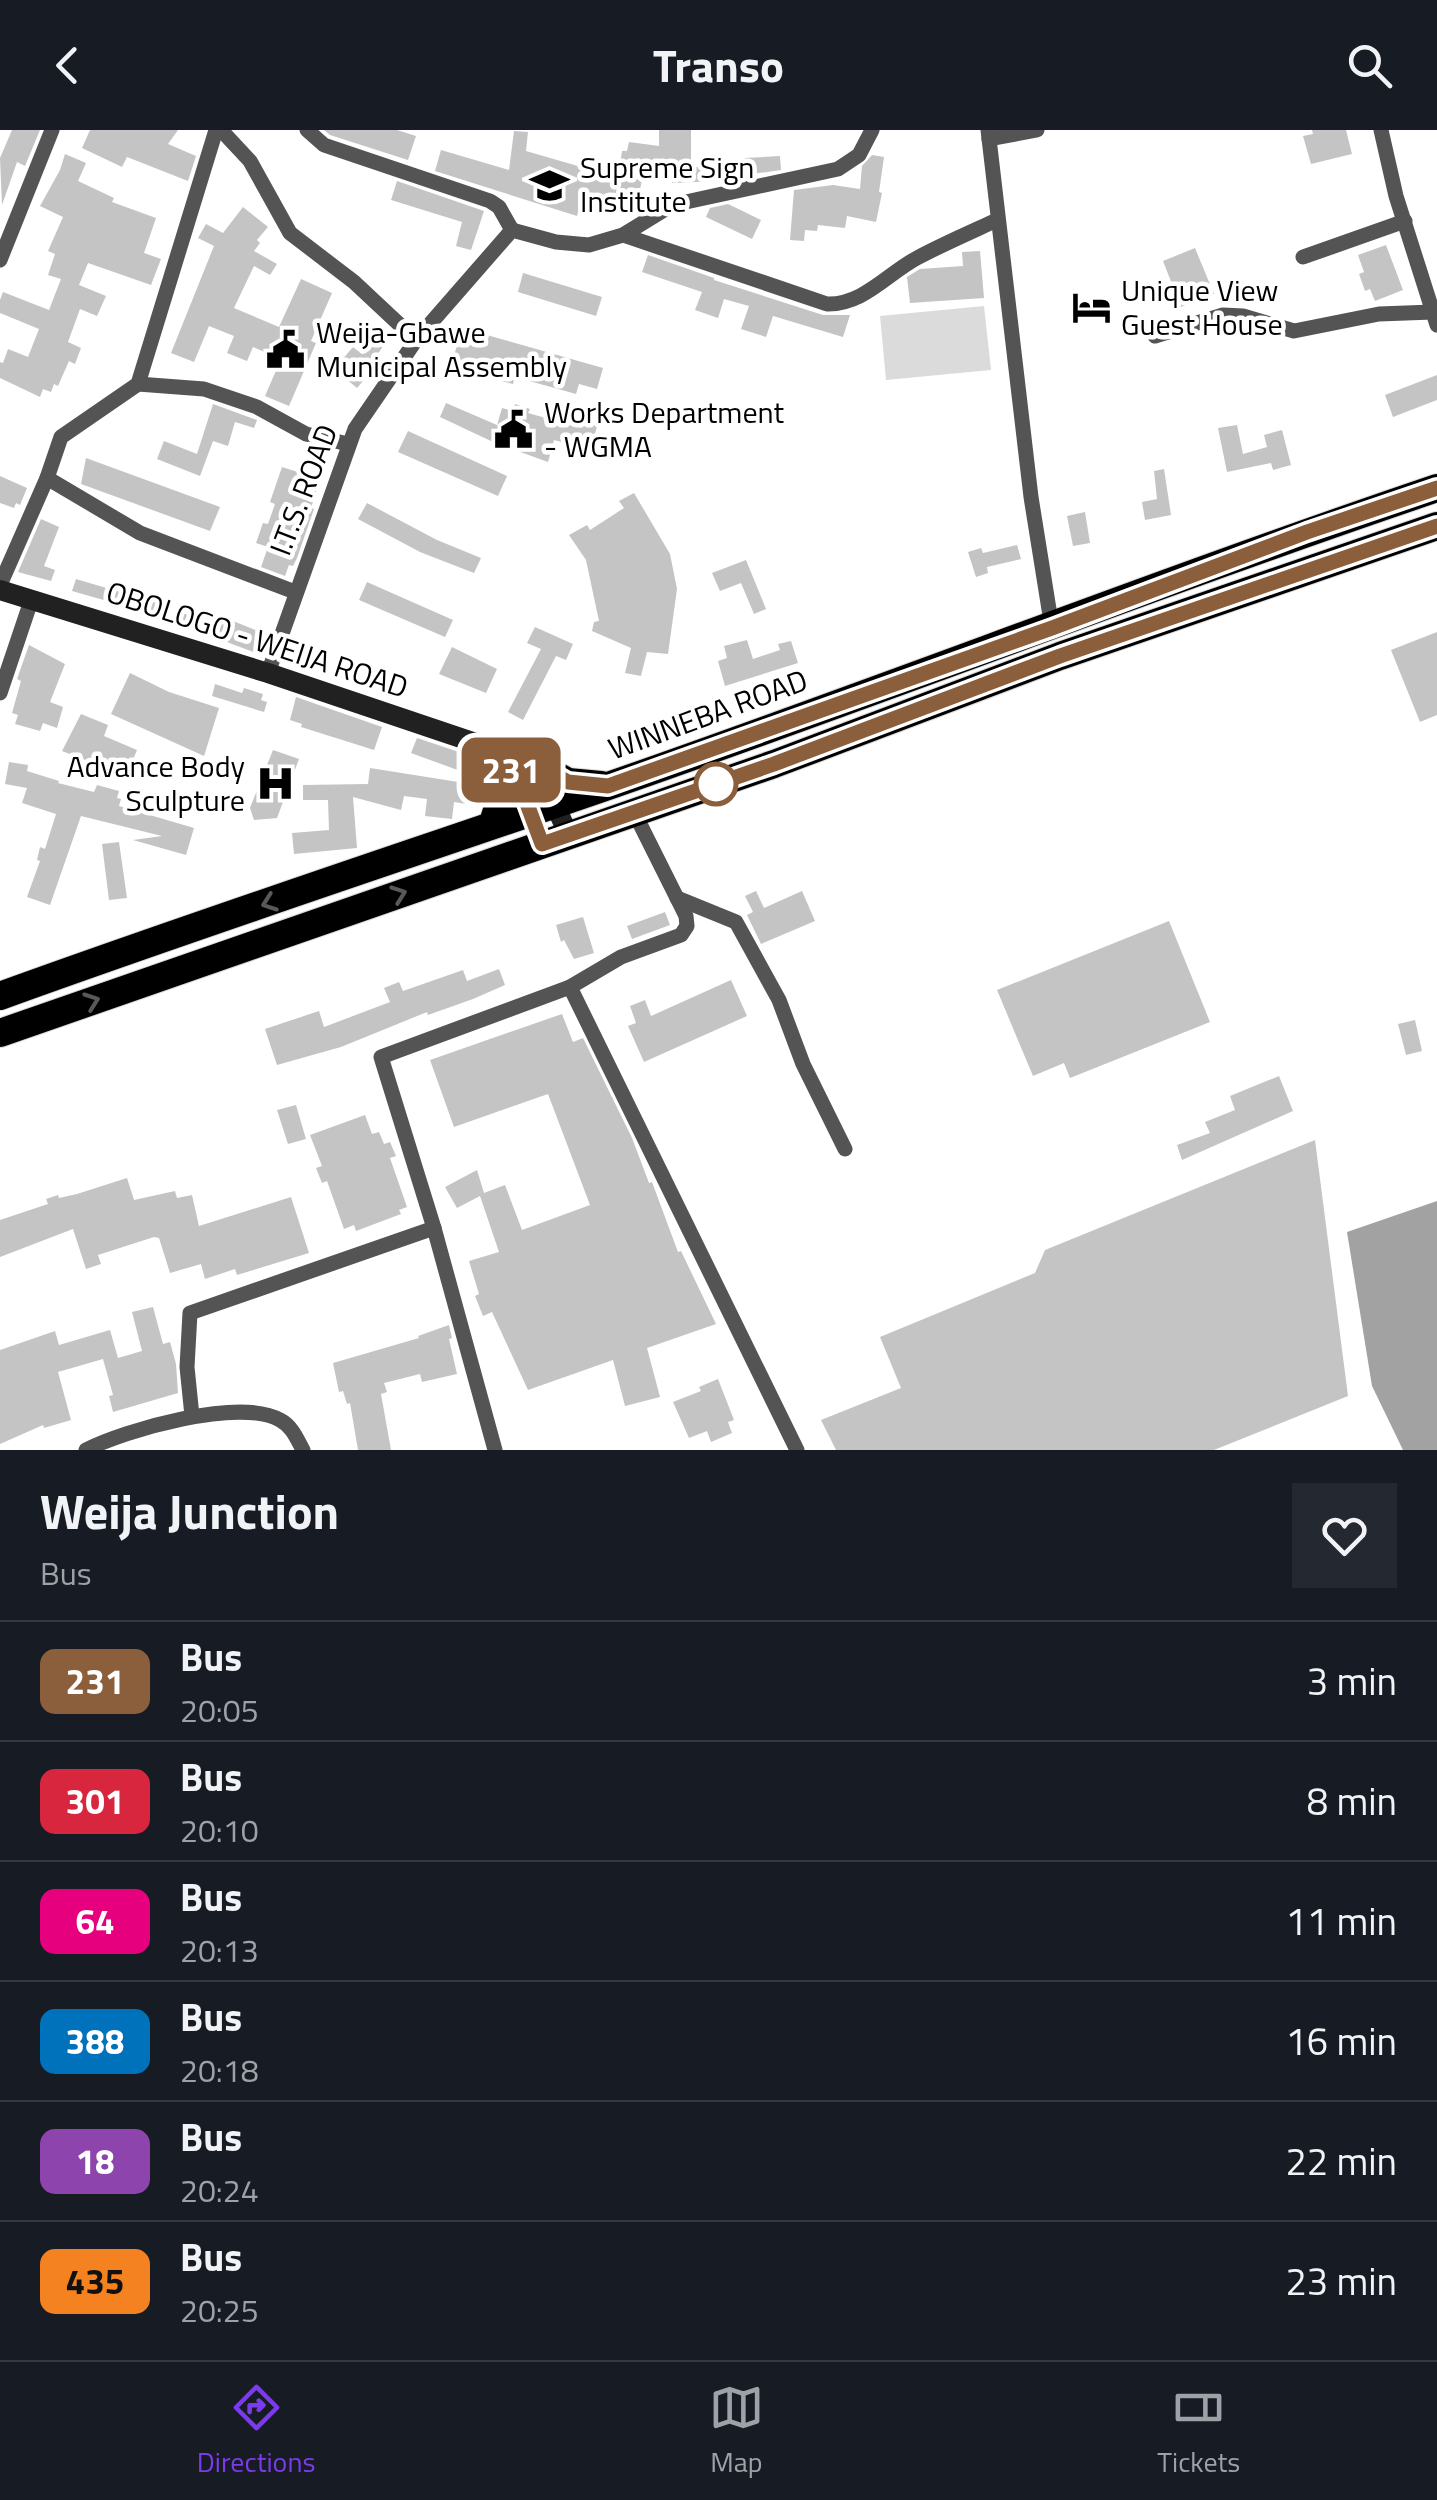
<!DOCTYPE html>
<html lang="en">
<head>
<meta charset="utf-8">
<style>
  :root { --surface:#171b24; --page:#242831; --text:#f1f3f6; --muted:#9ea1a6; --line:#363941; --accent:#7c3aed }
  body { margin:0; font-family:"Titillium Web",sans-serif; background:var(--page); color:var(--text); height:100vh; display:flex; flex-direction:column; font-size:38px; white-space:nowrap }
  * { box-sizing:border-box; margin:0 }
  p { font-size:32px; color:var(--muted) }
  .icon { flex:none; width:55px; height:55px; fill:none; stroke:currentColor; stroke-width:2; stroke-linecap:round; stroke-linejoin:round }
  .map { position:relative; height:1320px; overflow:hidden }
  .sheet { display:flex; flex-direction:column; background:var(--surface); flex:1 }
  .sheet>* { flex:none }
  .badge { padding:0 20px; border-radius:15px; font-size:35px; line-height:65px }
  .map>.badge { position:absolute; translate:-50% -50%; box-shadow:0 0 0 5px #fff }
  .round { display:grid; place-items:center; flex:none; width:105px; height:105px; border-radius:0px; background:var(--page) }
  .head { display:flex; align-items:center; justify-content:space-between; height:170px; padding:0 40px }
  h1 { font-size:48px; font-weight:700; line-height:75px }
  ul { padding:0; list-style:none }
  li { display:flex; align-items:center; gap:30px; height:120px; padding:0 40px; border-top:2px solid var(--line) }
  li div { flex:1 }
  li b { display:block; font-size:38px }
  li em { font-style:normal }
  li .badge { min-width:110px; font-weight:700; text-align:center }
  header { display:flex; justify-content:space-between; align-items:center; height:130px; padding:0 40px; background:var(--surface); font-size:45px; font-weight:700 }
  .menu { display:flex; justify-content:space-around; align-items:center; height:140px; border-top:2px solid var(--line); background:var(--surface); font-size:28px; color:var(--muted) }
  .menu a { display:grid; justify-items:center; gap:5px }
  .menu .on { color:var(--accent) }
  .map>svg:first-child { display:block }
  .green { fill:#dbdbdb }
  .water { fill:#a2a2a2 }
  .building { fill:#c4c4c4 }
  .lines { fill:none; stroke-linecap:round; stroke-linejoin:round }
  .highway-casing { stroke:#dbdbdb; stroke-width:30 }
  .street { stroke:#545454; stroke-width:15 }
  .secondary { stroke:#212121; stroke-width:20 }
  .highway { stroke:#000; stroke-width:28 }
  .oneway { stroke:#595959 }
  .line-casing { stroke:#fff; stroke-width:22 }
  .line { stroke:#8b5e3c; stroke-width:15 }
  .stop-dot { fill:#fff; stroke:#8b5e3c; stroke-width:5 }
  .labels { text-anchor:middle; stroke-width:9; stroke-linejoin:round; paint-order:stroke }
  .poi-label { font-size:30px; fill:#000; stroke:#fff; text-anchor:start }
  .street-label { font-size:30px; fill:#000; stroke:#fff }
</style>
</head>
<body>
<header><svg class="icon" aria-label="back" viewBox="0 0 24 24"><path d="M15 5l-7 7 7 7"/></svg>Transo<svg class="icon" aria-label="search" viewBox="0 0 24 24"><circle cx="10" cy="10" r="6"/><path d="M15 15l6 6"/></svg></header>
<div class="map">
<svg width="1437" height="1320" viewBox="0 0 1437 1320">
  <rect width="100%" height="100%" fill="#fff"/>
  <polygon class="green" points="984,176 991,240 886,250 880,186"/>
  <polygon class="water" points="1437,1071 1437,1320 1403,1320 1372,1256 1347,1102"/>
  <g class="building">
    <polygon points="12,0 40,0 25,36 17,32 2,75 0,28"/>
    <polygon points="90,0 178,0 168,14 196,26 188,51 127,27 122,37 82,18"/>
    <polygon points="324,0 397,0 416,6 408,30 330,5"/>
    <polygon points="659,0 691,0 691,37 715,36 716,51 672,53 672,50 642,50 636,79 582,68 577,86 435,41 441,20 509,40 514,1 528,2 526,21 602,43 603,38 619,41 622,21 627,21 629,12 659,16"/>
    <polygon points="1312,0 1346,0 1352,24 1311,34 1303,6 1313,4"/>
    <polygon points="65,24 86,33 78,51 114,68 112,72 156,88 144,123 161,129 151,155 88,133 79,155 106,166 97,186 80,179 68,212 81,218 75,234 69,231 58,256 54,254 51,262 43,259 40,267 0,248 0,232 3,233 8,219 28,227 39,199 0,183 0,170 3,162 49,180 61,149 48,145 55,124 48,121 63,87 40,76 60,40"/>
    <polygon points="872,25 884,27 879,62 882,63 876,92 847,86 845,98 818,95 817,101 805,100 804,111 790,110 794,60 833,55 860,59 862,36"/>
    <polygon points="780,26 781,40 745,45 745,28"/>
    <polygon points="397,51 484,81 471,120 456,116 462,92 391,70"/>
    <polygon points="728,74 761,90 752,109 706,87 710,78"/>
    <polygon points="243,77 268,97 257,110 260,113 254,121 277,134 270,145 254,136 234,178 279,197 301,149 332,163 311,211 316,213 289,276 265,266 281,229 253,217 247,231 227,223 234,206 209,196 194,232 171,223 214,116 198,108 206,94 223,103"/>
    <polygon points="1386,115 1403,160 1375,171 1370,159 1365,161 1359,144 1364,142 1358,125"/>
    <polygon points="1195,118 1214,164 1181,177 1163,131"/>
    <polygon points="980,121 984,168 910,173 907,147 920,139 963,136 962,122"/>
    <polygon points="648,125 714,148 714,150 823,185 850,185 843,207 773,186 766,207 741,199 749,176 724,169 718,188 695,180 702,162 642,142"/>
    <polygon points="523,143 602,167 596,186 518,162"/>
    <polygon points="462,198 603,238 597,259 579,254 576,264 515,247 513,254 487,247 489,239 453,229"/>
    <polygon points="373,205 385,213 372,233 376,236 357,258 334,239 353,217 362,224"/>
    <polygon points="1437,245 1437,270 1393,287 1385,265"/>
    <polygon points="446,273 497,295 502,278 513,281 515,274 530,279 528,283 582,298 586,282 600,286 592,314 570,308 569,314 554,310 548,332 493,312 440,287"/>
    <polygon points="213,274 257,290 254,298 235,292 228,316 213,311 200,346 157,329 164,311 197,324"/>
    <polygon points="1237,295 1243,324 1267,317 1264,305 1282,300 1291,335 1273,340 1271,333 1227,342 1218,298"/>
    <polygon points="408,301 507,346 498,366 398,322"/>
    <polygon points="86,328 220,377 210,401 81,354"/>
    <polygon points="282,337 320,349 311,378 314,379 297,428 293,436 289,435 285,446 261,437 268,417 256,413 263,393 268,394 275,374 270,372"/>
    <polygon points="1164,339 1171,385 1145,390 1142,372 1157,369 1154,341"/>
    <polygon points="0,346 27,358 20,375 16,373 14,378 0,373"/>
    <polygon points="634,363 670,424 677,459 668,524 647,522 641,546 625,543 631,518 592,501 594,492 599,491 586,430 569,405 587,395 590,400 624,378 619,371"/>
    <polygon points="367,373 437,410 481,428 474,443 420,422 358,389"/>
    <polygon points="1085,382 1090,413 1073,416 1067,386"/>
    <polygon points="41,389 59,397 44,436 55,440 51,451 18,442"/>
    <polygon points="1017,415 1021,429 987,437 988,443 976,447 968,422 981,418 983,423"/>
    <polygon points="746,430 766,479 754,484 741,453 720,461 712,443"/>
    <polygon points="76,449 164,475 160,486 72,461"/>
    <polygon points="367,452 453,490 445,507 359,470"/>
    <polygon points="183,483 214,494 218,485 263,503 256,523 179,494"/>
    <polygon points="535,497 573,514 566,530 556,526 523,590 508,582 541,519 527,513"/>
    <polygon points="1437,502 1437,585 1420,592 1391,520"/>
    <polygon points="747,510 753,529 780,520 778,514 791,511 798,533 725,556 718,531 727,528 724,516"/>
    <polygon points="29,515 65,534 50,572 63,577 57,598 43,593 40,601 15,594 18,585 12,583 21,551 17,549"/>
    <polygon points="452,517 497,539 486,563 439,544"/>
    <polygon points="130,543 169,562 219,578 204,626 111,584"/>
    <polygon points="215,554 242,563 244,558 263,564 261,570 267,572 264,582 212,566"/>
    <polygon points="296,567 382,597 374,620 301,597 302,594 290,590"/>
    <polygon points="81,584 108,595 104,606 137,620 126,646 62,621"/>
    <polygon points="417,608 480,629 474,646 411,623"/>
    <polygon points="273,620 299,629 277,688 254,690 250,678"/>
    <polygon points="9,632 28,635 27,641 59,651 58,653 94,662 97,655 119,661 117,668 121,669 119,676 194,698 186,725 133,710 162,706 81,686 50,775 27,767 40,731 37,730 40,717 45,719 56,684 22,673 27,658 5,654"/>
    <polygon points="370,638 471,654 469,659 475,660 473,675 454,672 452,689 425,686 427,669 404,666 401,680 353,667 357,718 294,724 292,703 329,700 328,670 303,670 303,655 368,654"/>
    <polygon points="119,712 127,768 109,770 102,714"/>
    <polygon points="756,761 764,778 802,761 815,791 761,814 747,785 753,782 745,766"/>
    <polygon points="665,782 670,795 632,809 627,796"/>
    <polygon points="583,787 594,823 574,829 564,810 561,812 556,795"/>
    <polygon points="1169,791 1210,892 1070,948 1064,933 1033,946 997,860"/>
    <polygon points="499,839 505,855 473,869 428,885 427,882 341,917 277,935 265,899 319,881 324,897 390,872 384,858 399,852 403,861 463,840 467,851"/>
    <polygon points="731,850 747,886 644,932 628,896 636,893 630,876 645,870 651,886"/>
    <polygon points="562,884 573,912 583,908 632,1008 649,1053 652,1052 678,1122 681,1121 716,1194 647,1218 660,1267 625,1276 613,1230 528,1260 492,1182 483,1186 475,1166 479,1164 469,1131 499,1122 480,1066 457,1078 445,1057 477,1040 484,1063 505,1055 522,1100 590,1075 548,964 454,997 430,930"/>
    <polygon points="1415,890 1422,921 1406,925 1398,894"/>
    <polygon points="1279,946 1293,981 1182,1030 1177,1015 1210,1003 1205,992 1235,980 1230,966"/>
    <polygon points="296,975 306,1009 288,1014 277,980"/>
    <polygon points="365,985 372,1004 379,1002 384,1014 390,1012 396,1026 390,1028 407,1077 399,1080 401,1084 356,1101 354,1095 344,1099 327,1051 322,1053 316,1038 322,1036 310,1005"/>
    <polygon points="1315,1010 1348,1266 1214,1320 836,1320 821,1290 901,1258 880,1207 1035,1143 1045,1120"/>
    <polygon points="127,1048 134,1070 175,1061 177,1068 192,1065 199,1096 291,1067 309,1123 237,1145 235,1139 205,1149 201,1134 170,1143 159,1108 154,1107 98,1125 101,1134 86,1139 73,1099 0,1127 0,1090 48,1074 46,1069 58,1065 59,1068 77,1064"/>
    <polygon points="153,1177 163,1214 170,1212 176,1234 178,1263 113,1282 109,1266 113,1265 103,1229 58,1242 71,1290 44,1298 43,1295 0,1314 0,1220 55,1201 59,1215 110,1200 118,1228 142,1221 132,1182"/>
    <polygon points="449,1195 452,1208 449,1209 457,1244 422,1252 420,1244 384,1253 387,1262 381,1264 391,1320 358,1320 350,1273 347,1274 343,1261 339,1262 333,1233 419,1208 418,1206"/>
    <polygon points="718,1249 734,1290 728,1292 732,1303 711,1312 707,1301 689,1308 673,1272 701,1261 699,1257"/>
  </g>
  <g class="lines">
    <defs>
      <g id="highway">
        <polyline points="537,635 568,652 601,655"/>
        <polyline points="493,693 505,655 503,628"/>
        <path d="M0 866C201 793 405 726 608 656 885 560 1159 452 1437 358"/>
        <polyline points="0,903 774,634 1060,526 1437,396"/>
      </g>
    </defs>
    <use href="#highway" class="highway-casing"/>
    <g class="street">
      <polyline points="221,0 250,31 290,103 354,152 416,210"/>
      <polyline points="307,0 324,15 490,71 499,77 512,100"/>
      <polyline points="988,0 1031,367 1052,498"/>
      <polyline points="1381,0 1396,66 1437,195"/>
      <polyline points="989,9 1037,0"/>
      <path d="M623 105 827 174C863 175 887 144 917 128 943 114 971 102 997 90"/>
      <polyline points="1303,127 1405,91"/>
      <polyline points="0,130 52,0"/>
      <polyline points="1155,206 1223,185 1243,186 1294,201 1379,184 1433,182"/>
      <polyline points="138,254 204,259 257,277 306,304 348,314"/>
      <polyline points="47,348 140,403 295,462"/>
      <polyline points="0,455 47,348 61,307 138,254 216,0"/>
      <polyline points="268,543 355,299 416,210 512,100 556,112 589,115 623,105 672,75 838,39 859,25 872,0"/>
      <polyline points="0,563 31,471"/>
      <polyline points="677,768 736,792 779,870 803,934 845,1019"/>
      <polyline points="570,857 797,1320"/>
      <polyline points="192,1286 187,1237 190,1183 434,1098"/>
      <path d="M86 1320C125 1300 240 1267 280 1290 292 1296 297 1309 303 1320"/>
      <polyline points="495,1320 434,1098 381,927 570,857 621,827 681,805 687,796 686,786 634,682"/>
    </g>
    <g class="secondary">
      <polyline points="0,460 268,543 532,632 541,643 568,704"/>
      <polyline points="506,631 520,655 542,714"/>
    </g>
    <use href="#highway" class="highway"/>
  </g>
  <defs><path id="oneway-chevron" d="M-2-3.5L2.5 0L-2 3.5" fill="none" stroke-width="1.6" stroke-linecap="round" stroke-linejoin="round" transform="scale(2.5)"/></defs>
  <g class="oneway">
    <use href="#oneway-chevron" transform="translate(399 764) rotate(-20)"/>
    <use href="#oneway-chevron" transform="translate(269 773) rotate(160)"/>
    <use href="#oneway-chevron" transform="translate(92 871) rotate(-20)"/>
  </g>
  <g class="lines">
    <defs>
      <polyline id="line" points="1437,358 1307,402 1052,498 608,656 568,652 532,632 495,618 520,655 542,714 774,634 1060,526 1437,396"/>
    </defs>
    <use href="#line" class="line-casing"/>
    <use href="#line" class="line"/>
  </g>
  <defs>
    <symbol id="university-bare" viewBox="-9 -9 18 18"><path d="M0-5L7-2L0 1L-7-2ZM-4 1L0 2.5L4 1V4Q0 6-4 4Z" fill="#000" stroke="#fff" stroke-width="2.5" paint-order="stroke"/></symbol>
    <symbol id="hotel-bare" viewBox="-9 -9 18 18"><path d="M-6-4.5h1.5V1H6V5H4.5V3h-9V5H-6ZM-4 0a1.8 1.8 0 1 1 3.6 0ZM.5 0V-2.5h3Q6-2.5 6 0Z" fill="#000" stroke="#fff" stroke-width="2.5" paint-order="stroke"/></symbol>
    <symbol id="civic-bare" viewBox="-9 -9 18 18"><path d="M-.6-6.5H3V-4.5H.6V-3L4-1V1h2V6H-6V1h2V-1L-.6-3ZM-1.2 2.5V6h2.4V2.5Z" fill="#000" stroke="#fff" stroke-width="2.5" paint-order="stroke"/></symbol>
    <symbol id="hospital-bare" viewBox="-9 -9 18 18"><path d="M-5-5h3v3.5h4V-5h3V5h-3V1.5h-4V5h-3Z" fill="#000" stroke="#fff" stroke-width="2.5" paint-order="stroke"/></symbol>
  </defs>
  <g fill-rule="evenodd">
    <use href="#university-bare" x="522" y="28" width="55" height="55"/>
    <use href="#hotel-bare" x="1064" y="150" width="55" height="55"/>
    <use href="#civic-bare" x="258" y="192" width="55" height="55"/>
    <use href="#civic-bare" x="486" y="272" width="55" height="55"/>
    <use href="#hospital-bare" x="248" y="626" width="55" height="55"/>
  </g>
  <circle class="stop-dot" cx="716" cy="654" r="20"/>
  <g class="labels">
    <g class="poi-label">
      <text x="580" y="48">Supreme Sign<tspan x="580" dy="34">Institute</tspan></text>
      <text x="1121" y="171">Unique View<tspan x="1121" dy="34">Guest House</tspan></text>
      <text x="316" y="213">Weija-Gbawe<tspan x="316" dy="34">Municipal Assembly</tspan></text>
      <text x="544" y="293">Works Department<tspan x="544" dy="34">- WGMA</tspan></text>
      <text x="245" y="647" text-anchor="end">Advance Body<tspan x="245" dy="34">Sculpture</tspan></text>
    </g>
    <g class="street-label">
      <text transform="translate(304 360) rotate(-69)" y="10">I.T.S. ROAD</text>
      <text transform="translate(257 510) rotate(18)" y="10">OBOLOGO - WEIJA ROAD</text>
      <text transform="translate(708 585) rotate(-20)" y="10">WINNEBA ROAD</text>
    </g>
  </g>
</svg>
<b class="badge" style="left:511px;top:640px;background:#8b5e3c;color:#fff">231</b>
</div>
<section class="sheet">
<div class="head"><div><h1>Weija Junction</h1><p>Bus</p></div><a class="round"><svg class="icon" aria-label="heart" viewBox="0 0 24 24"><path d="M12 20l-8-8c-3-5 5-10 8-4 3-6 11-1 8 4z"/></svg></a></div>
<ul>
<li><span class="badge" style="background:#8b5e3c;color:#fff">231</span><div><b>Bus</b><p>20:05</p></div><em>3 min</em></li>
<li><span class="badge" style="background:#d7263d;color:#fff">301</span><div><b>Bus</b><p>20:10</p></div><em>8 min</em></li>
<li><span class="badge" style="background:#e6007e;color:#fff">64</span><div><b>Bus</b><p>20:13</p></div><em>11 min</em></li>
<li><span class="badge" style="background:#0072bc;color:#fff">388</span><div><b>Bus</b><p>20:18</p></div><em>16 min</em></li>
<li><span class="badge" style="background:#8e44ad;color:#fff">18</span><div><b>Bus</b><p>20:24</p></div><em>22 min</em></li>
<li><span class="badge" style="background:#f58220;color:#111">435</span><div><b>Bus</b><p>20:25</p></div><em>23 min</em></li>
</ul>
</section>
<nav class="menu">
<a class="on"><svg class="icon" aria-label="directions" viewBox="0 0 24 24"><path d="M12 3l9 9-9 9-9-9zM9 14v-3h6M13 9l2 2-2 2"/></svg>Directions</a>
<a><svg class="icon" aria-label="map" viewBox="0 0 24 24"><path d="M3 6l6-2 6 2 6-2v14l-6 2-6-2-6 2zM9 4v14M15 6v14"/></svg>Map</a>
<a><svg class="icon" aria-label="tickets" viewBox="0 0 24 24"><path d="M3 7h18v10H3zM15 7v10"/></svg>Tickets</a>
</nav>
</body>
</html>
